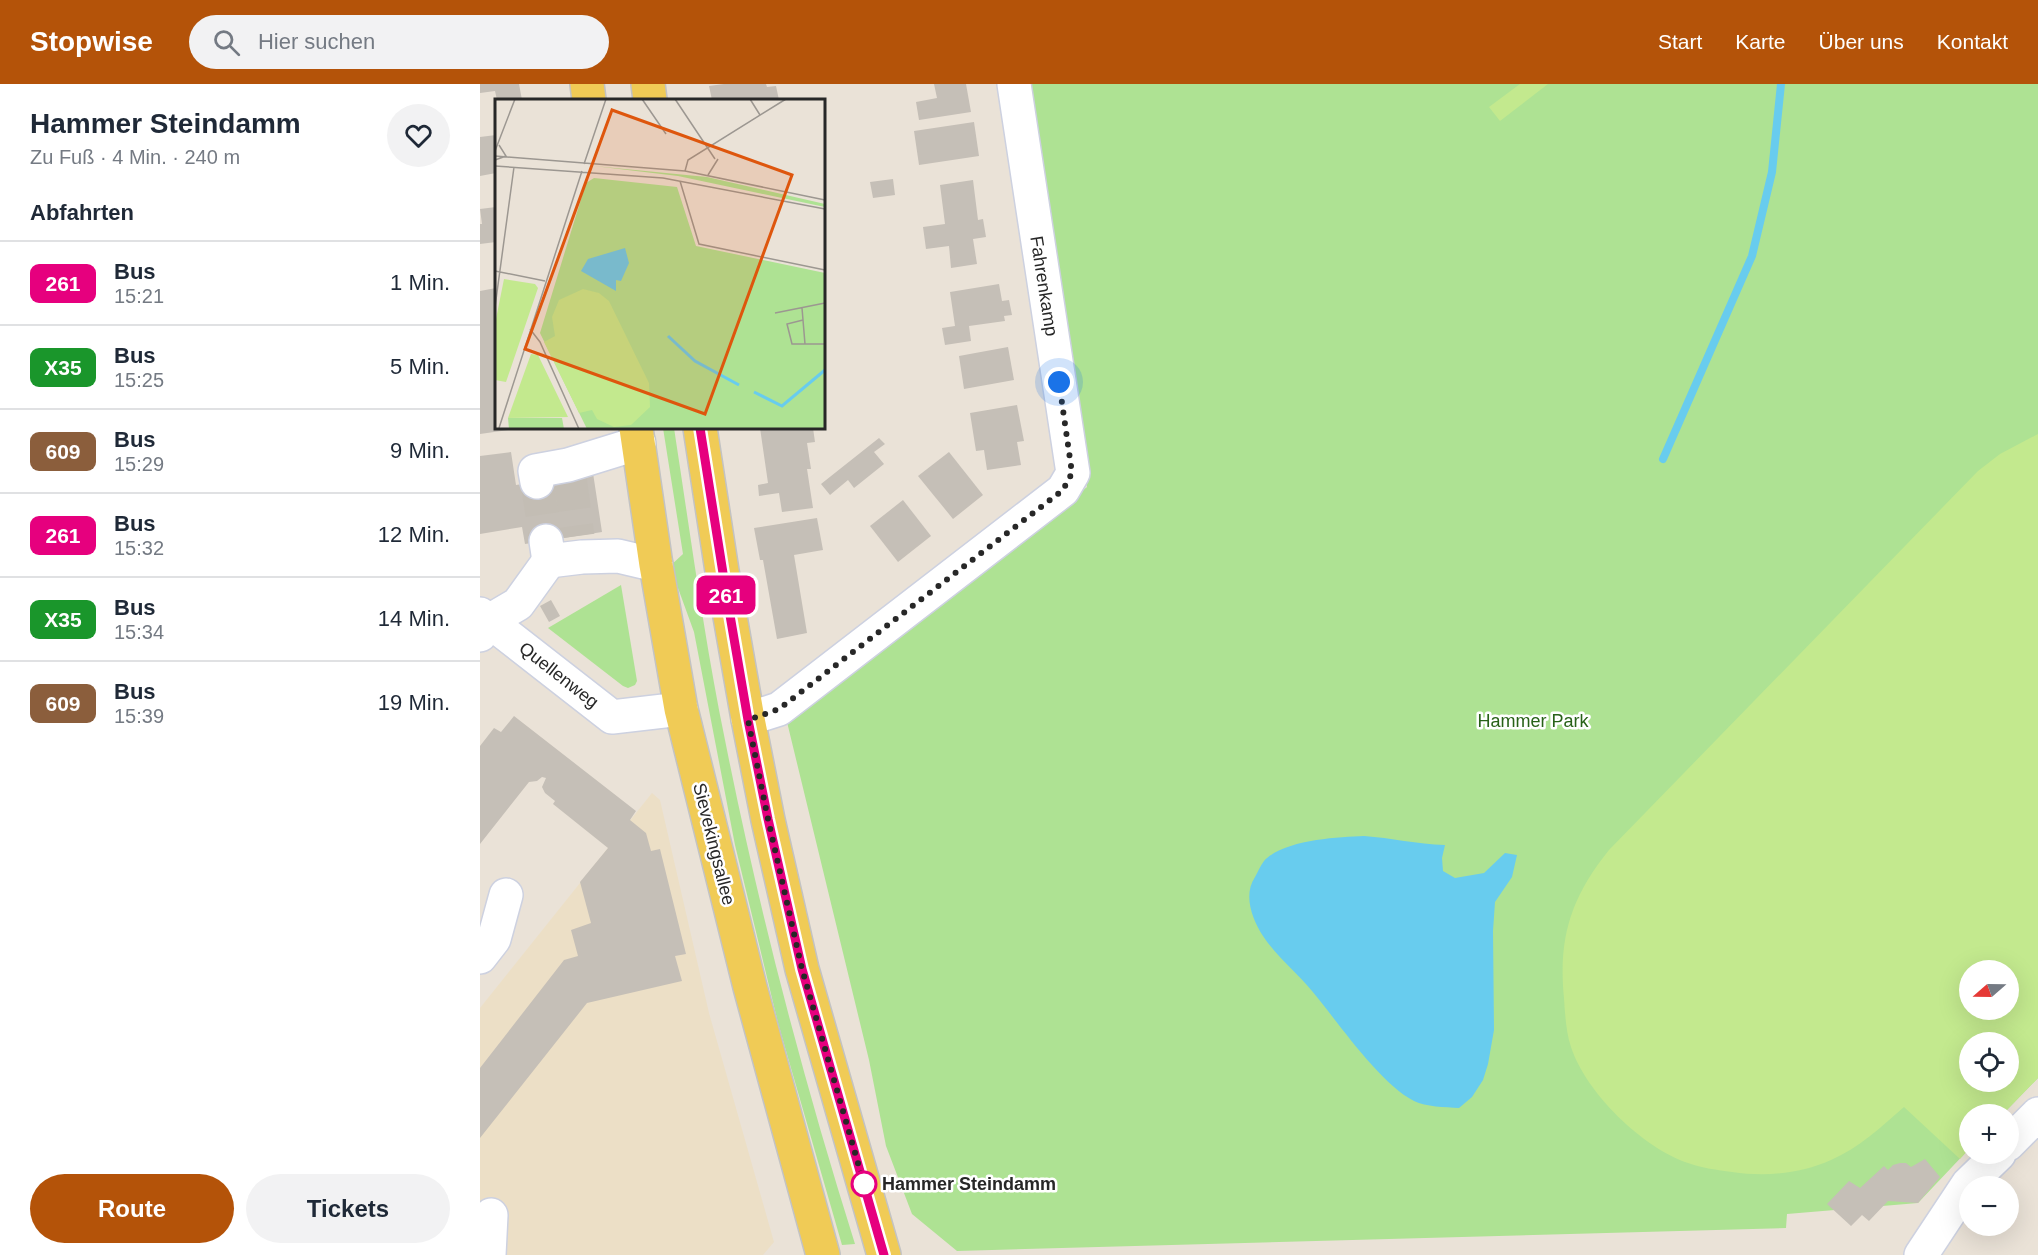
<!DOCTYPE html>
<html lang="de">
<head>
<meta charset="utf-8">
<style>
  :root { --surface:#fff; --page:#f2f2f3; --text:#1f2937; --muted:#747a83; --line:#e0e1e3; --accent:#b45309 }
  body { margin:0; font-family:Arial,sans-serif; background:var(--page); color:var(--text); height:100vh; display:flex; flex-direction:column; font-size:22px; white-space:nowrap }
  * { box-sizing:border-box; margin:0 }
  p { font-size:20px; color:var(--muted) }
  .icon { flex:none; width:33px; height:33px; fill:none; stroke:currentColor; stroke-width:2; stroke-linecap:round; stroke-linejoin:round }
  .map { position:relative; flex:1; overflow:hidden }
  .panel { display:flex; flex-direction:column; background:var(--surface); width:480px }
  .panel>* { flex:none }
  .badge { padding:0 12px; border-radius:9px; font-size:21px; line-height:39px }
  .needle { width:39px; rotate:250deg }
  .fabs { position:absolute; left:1479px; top:876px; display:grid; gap:12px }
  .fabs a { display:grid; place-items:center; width:60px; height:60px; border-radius:50%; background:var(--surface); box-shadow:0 6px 24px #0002; font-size:30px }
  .you { position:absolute; width:30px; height:30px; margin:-15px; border:4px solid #fff; border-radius:50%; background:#1a73e8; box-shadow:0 0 0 9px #1a73e833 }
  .map>.badge { position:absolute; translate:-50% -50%; box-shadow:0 0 0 3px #fff }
  h2 { padding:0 30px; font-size:22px; line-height:54px }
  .round { display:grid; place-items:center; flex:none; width:63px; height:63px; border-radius:32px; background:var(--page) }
  .summary { display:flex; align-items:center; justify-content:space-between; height:102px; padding:0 30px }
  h1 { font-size:28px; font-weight:700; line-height:45px }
  .button { display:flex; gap:12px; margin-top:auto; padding:12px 30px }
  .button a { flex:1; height:69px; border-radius:36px; background:var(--accent); color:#fff; font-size:24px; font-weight:700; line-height:69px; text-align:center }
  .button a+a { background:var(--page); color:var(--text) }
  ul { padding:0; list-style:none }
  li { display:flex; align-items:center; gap:18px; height:84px; padding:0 30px; border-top:2px solid var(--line) }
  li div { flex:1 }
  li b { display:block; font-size:22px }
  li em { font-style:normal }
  li .badge { min-width:66px; font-weight:700; text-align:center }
  header { display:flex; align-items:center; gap:36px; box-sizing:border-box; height:84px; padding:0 30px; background:var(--accent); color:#fff }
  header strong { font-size:28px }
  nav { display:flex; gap:33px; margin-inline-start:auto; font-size:21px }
  .search { width:420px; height:54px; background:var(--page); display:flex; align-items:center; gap:15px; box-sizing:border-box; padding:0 21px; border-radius:33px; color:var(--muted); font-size:22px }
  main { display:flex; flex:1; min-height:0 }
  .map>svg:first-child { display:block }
  .education { fill:#ecdfc6 }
  .green { fill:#aee293; fill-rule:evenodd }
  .pitch { fill:#c3e98e; fill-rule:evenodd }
  .water { fill:#68ccee }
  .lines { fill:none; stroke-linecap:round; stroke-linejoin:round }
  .stream { stroke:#68ccee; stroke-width:8 }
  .building { fill:#c5bfb7 }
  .minor-tunnel { stroke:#c3bdb4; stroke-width:33; stroke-dasharray:33 16; stroke-linecap:butt }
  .minor-casing { stroke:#cdd1e0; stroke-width:36 }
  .major-casing { stroke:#c3c3c3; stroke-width:36 }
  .minor { stroke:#fff; stroke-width:33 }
  .major { stroke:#f0cb56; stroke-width:33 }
  .line-casing { stroke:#fff; stroke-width:14 }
  .line { stroke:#e6007e; stroke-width:9 }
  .walk { stroke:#272727; stroke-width:6; stroke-dasharray:0 10.8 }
  .stop-dot { fill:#fff; stroke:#e6007e; stroke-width:3 }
  .labels { text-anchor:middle; stroke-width:5; stroke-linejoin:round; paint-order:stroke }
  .street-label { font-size:18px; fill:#272727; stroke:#fff }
  .park-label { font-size:18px; fill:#286218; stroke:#fff }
  .stop-label { font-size:18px; font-weight:bold; fill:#272727; stroke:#fff; text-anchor:start }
  .inset-river { fill:none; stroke:#68ccee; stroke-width:3 }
  .inset-road { fill:none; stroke:#9c9791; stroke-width:1.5 }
  .view { fill:#de560d; fill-opacity:0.15; stroke:#de560d; stroke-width:3 }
  .inset-edge { fill:none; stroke:#272727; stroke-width:3 }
</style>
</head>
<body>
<header>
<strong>Stopwise</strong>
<div class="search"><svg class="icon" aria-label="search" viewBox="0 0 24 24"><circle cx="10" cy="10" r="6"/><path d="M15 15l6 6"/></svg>Hier suchen</div>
<nav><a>Start</a><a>Karte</a><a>Über uns</a><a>Kontakt</a></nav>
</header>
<main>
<section class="panel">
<div class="summary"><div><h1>Hammer Steindamm</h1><p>Zu Fuß · 4 Min. · 240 m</p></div><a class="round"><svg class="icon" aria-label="heart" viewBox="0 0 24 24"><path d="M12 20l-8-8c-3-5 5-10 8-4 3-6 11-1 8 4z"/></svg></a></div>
<h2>Abfahrten</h2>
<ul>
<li><span class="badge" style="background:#e6007e;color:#fff">261</span><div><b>Bus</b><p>15:21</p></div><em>1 Min.</em></li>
<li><span class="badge" style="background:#1a962b;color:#fff">X35</span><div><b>Bus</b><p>15:25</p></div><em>5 Min.</em></li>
<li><span class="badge" style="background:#8b5e3c;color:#fff">609</span><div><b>Bus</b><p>15:29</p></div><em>9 Min.</em></li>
<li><span class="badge" style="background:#e6007e;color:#fff">261</span><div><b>Bus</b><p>15:32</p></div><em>12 Min.</em></li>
<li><span class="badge" style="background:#1a962b;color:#fff">X35</span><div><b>Bus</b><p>15:34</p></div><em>14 Min.</em></li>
<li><span class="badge" style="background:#8b5e3c;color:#fff">609</span><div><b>Bus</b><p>15:39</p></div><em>19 Min.</em></li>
</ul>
<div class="button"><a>Route</a><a>Tickets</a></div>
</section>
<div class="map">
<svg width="1558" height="1171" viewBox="0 0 1558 1171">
  <rect width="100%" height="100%" fill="#eae2d7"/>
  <polygon class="education" points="172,709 180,716 229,929 294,1158 283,1171 0,1171 0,924"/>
  <g class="green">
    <path d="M549 0H1558V994L1523 1030H1490L1489 1065 1438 1119 1307 1130 1306 1144 477 1167 432 1130 406 1062 389 976 307 638 607 403ZM1490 886H1528V926H1490ZM1490 958H1528V998H1490Z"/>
    <path d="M183 344H194C210 448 224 553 245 656 279 827 323 995 375 1160L362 1161 298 939 255 761 214 548 190 482 203 470Z"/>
    <polygon points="141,501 157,597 155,601 148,604 143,602 68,544"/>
  </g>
  <g class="pitch">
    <polygon points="1040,0 1068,0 1020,37 1009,23"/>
    <path d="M1558 350V994L1523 1030H1490L1489 1065 1480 1075 1424 1023C1401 1043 1379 1064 1351 1076 1320 1090 1285 1093 1252 1088 1237 1086 1222 1084 1208 1079 1163 1064 1106 1009 1091 963 1086 948 1085 930 1084 914 1078 854 1091 813 1129 766L1498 387 1520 370ZM1528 886V926H1490V886ZM1528 958V998H1490V958Z"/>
  </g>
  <path class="water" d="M884 752C911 754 937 760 965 761L962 774 963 787 975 794 1004 789 1025 769 1037 771 1032 793 1015 818 1013 847 1014 946 1008 980 1003 996 992 1013 979 1024C965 1023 946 1023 934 1017 899 999 858 938 832 907 816 888 797 873 783 852 772 835 763 811 775 793 778 788 780 782 784 777 803 756 857 753 884 752Z"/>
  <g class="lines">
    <polyline class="stream" points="1183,375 1272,172 1292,88 1301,0"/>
  </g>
  <g class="building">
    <polygon points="0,0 39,0 42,16 17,16 15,7 0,9"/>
    <polygon points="244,0 286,0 287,3 296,2 299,16 232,16 229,2"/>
    <polygon points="454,0 486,0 491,28 439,36 436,18 457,14"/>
    <polygon points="494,38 499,72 439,81 434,47"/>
    <polygon points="16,51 16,89 0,92 0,53"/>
    <polygon points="413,95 415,111 393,114 390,98"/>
    <polygon points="493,96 498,136 503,135 506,153 493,155 497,180 471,184 469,162 446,165 443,143 465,140 460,101"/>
    <polygon points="16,123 16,158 0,160 0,140 2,140 0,125"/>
    <polygon points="519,200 522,217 529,216 532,231 524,232 525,237 489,242 491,257 465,261 462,244 475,242 470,208"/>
    <polygon points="16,204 16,344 35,345 0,350 0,207"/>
    <polygon points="528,263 534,296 484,305 479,272"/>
    <polygon points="537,321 544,357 537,358 541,381 507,386 504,366 496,367 490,329"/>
    <polygon points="280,344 333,344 335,358 327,359 331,385 327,385 333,424 302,428 299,409 279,412 278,401 288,399"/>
    <polygon points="399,354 405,360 394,368 404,380 374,404 368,396 350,411 341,400"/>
    <polygon points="31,368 36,401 113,389 122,448 45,460 42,443 0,450 0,372"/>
    <polygon points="469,368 503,411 473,435 438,392"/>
    <polygon points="423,416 451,452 418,478 390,442"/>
    <polygon points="337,434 343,466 314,471 327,549 297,555 283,476 280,476 274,444"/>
    <polygon points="71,516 80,532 69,538 60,522"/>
    <polygon points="34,632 156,727 150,736 166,749 171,767 180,765 206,870 195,872 202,897 107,919 0,1054 0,984 84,876 98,872 91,846 111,839 100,798 128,764 73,720 75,717 65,709 62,703 66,694 62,693 57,697 49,698 0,760 0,662 14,644 21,648"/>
    <polygon points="1445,1075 1460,1093 1438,1119 1408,1117 1389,1137 1382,1131 1371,1142 1347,1120 1369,1097 1380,1104 1404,1082 1408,1086 1413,1081 1420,1079 1426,1079 1431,1083"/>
  </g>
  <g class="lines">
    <g class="minor-tunnel">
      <polyline points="90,393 98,452"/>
      <polyline points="57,398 66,457"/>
    </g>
    <defs>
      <g id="minor">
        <polyline points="57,398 55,387 88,381 159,359"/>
        <polyline points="66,457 69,477 102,473 138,472 176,481"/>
        <polyline points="0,530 132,633 201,625"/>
        <polyline points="0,551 9,537 38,520 69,477"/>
        <polyline points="268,635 299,625 583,406 593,389 534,0"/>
        <polyline points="0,873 14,855 26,811"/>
        <polyline points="1528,1060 1558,1030"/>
        <polyline points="9,1171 11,1131"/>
        <polyline points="1441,1171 1488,1100 1519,1070"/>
      </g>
      <g id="major">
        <polyline points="107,0 109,16"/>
        <polyline points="168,0 170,16"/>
        <polyline points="156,344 176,481 201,625 270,903 343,1171"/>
        <polyline points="220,344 242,487 268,635 288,736 322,885 404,1171"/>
      </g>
    </defs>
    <use href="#minor" class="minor-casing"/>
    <use href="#major" class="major-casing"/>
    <use href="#minor" class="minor"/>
    <use href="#major" class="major"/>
  </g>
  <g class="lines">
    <defs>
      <polyline id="line" points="220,344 246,508 268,636 288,735 322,885 404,1171"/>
    </defs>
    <use href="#line" class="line-casing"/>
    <use href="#line" class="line"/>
    <polyline class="walk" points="384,1100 322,885 288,735 268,636 299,625 583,406 592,389 579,298"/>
  </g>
  <circle class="stop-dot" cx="384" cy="1100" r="12"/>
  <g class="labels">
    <g class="street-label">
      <text transform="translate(564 202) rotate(81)" y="6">Fahrenkamp</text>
      <text transform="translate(79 591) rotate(38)" y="6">Quellenweg</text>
      <text transform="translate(234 760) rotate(76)" y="6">Sievekingsallee</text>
    </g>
    <g class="park-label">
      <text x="1053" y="643">Hammer Park</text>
    </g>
    <g class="stop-label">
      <text x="402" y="1106">Hammer Steindamm</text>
    </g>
  </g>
  <g transform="translate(15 15)">
    <rect width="330" height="330" fill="#eae2d7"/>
    <path d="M99 67 212 78 330 105V108L183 77ZM99 79 182 88 201 147 330 174V330H92L45 234 91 84ZM13 319H67L69 330H14Z" fill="#aee293"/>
    <path d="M9 180 40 185 43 189 11 283 0 281V225ZM88 190 104 194 114 202 154 284 155 308 136 326 119 328 102 320 97 311 84 314 49 243 60 237 57 218 64 201ZM36 255 43 256 73 318 13 319Z" fill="#c3e98e"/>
    <path d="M130 149 134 164 126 182 121 181V192L86 172 93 160Z" fill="#68ccee"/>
    <path class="inset-river" d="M173 237 200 262 244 286M259 293 287 307 330 271"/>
    <path class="inset-road" d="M147 0 171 35M180 0 220 60M255 0 265 16M0 52 20 0M0 57 190 72 330 101M0 61 11 57 4 46M89 65 111 0M0 67 168 79 330 110M190 72 193 61 291 0M213 76 223 60M185 82 204 145 330 171M0 172 50 182M0 208 19 68M307 209 310 245H330M280 214 330 204M308 221 292 225 297 245H310M35 230 45 243 84 330M4 329 87 72"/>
    <path class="view" d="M117 11 297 76 210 315 30 250Z"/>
    <rect width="330" height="330" class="inset-edge"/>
  </g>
</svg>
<div class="fabs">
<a><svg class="needle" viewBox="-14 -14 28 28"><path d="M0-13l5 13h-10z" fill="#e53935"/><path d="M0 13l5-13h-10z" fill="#747a83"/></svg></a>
<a><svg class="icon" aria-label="locate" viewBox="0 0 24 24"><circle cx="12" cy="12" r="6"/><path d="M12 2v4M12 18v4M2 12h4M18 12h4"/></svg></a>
<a>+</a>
<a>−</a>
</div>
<div class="you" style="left:579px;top:298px"></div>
<b class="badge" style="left:246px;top:511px;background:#e6007e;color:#fff">261</b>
</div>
</main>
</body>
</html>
